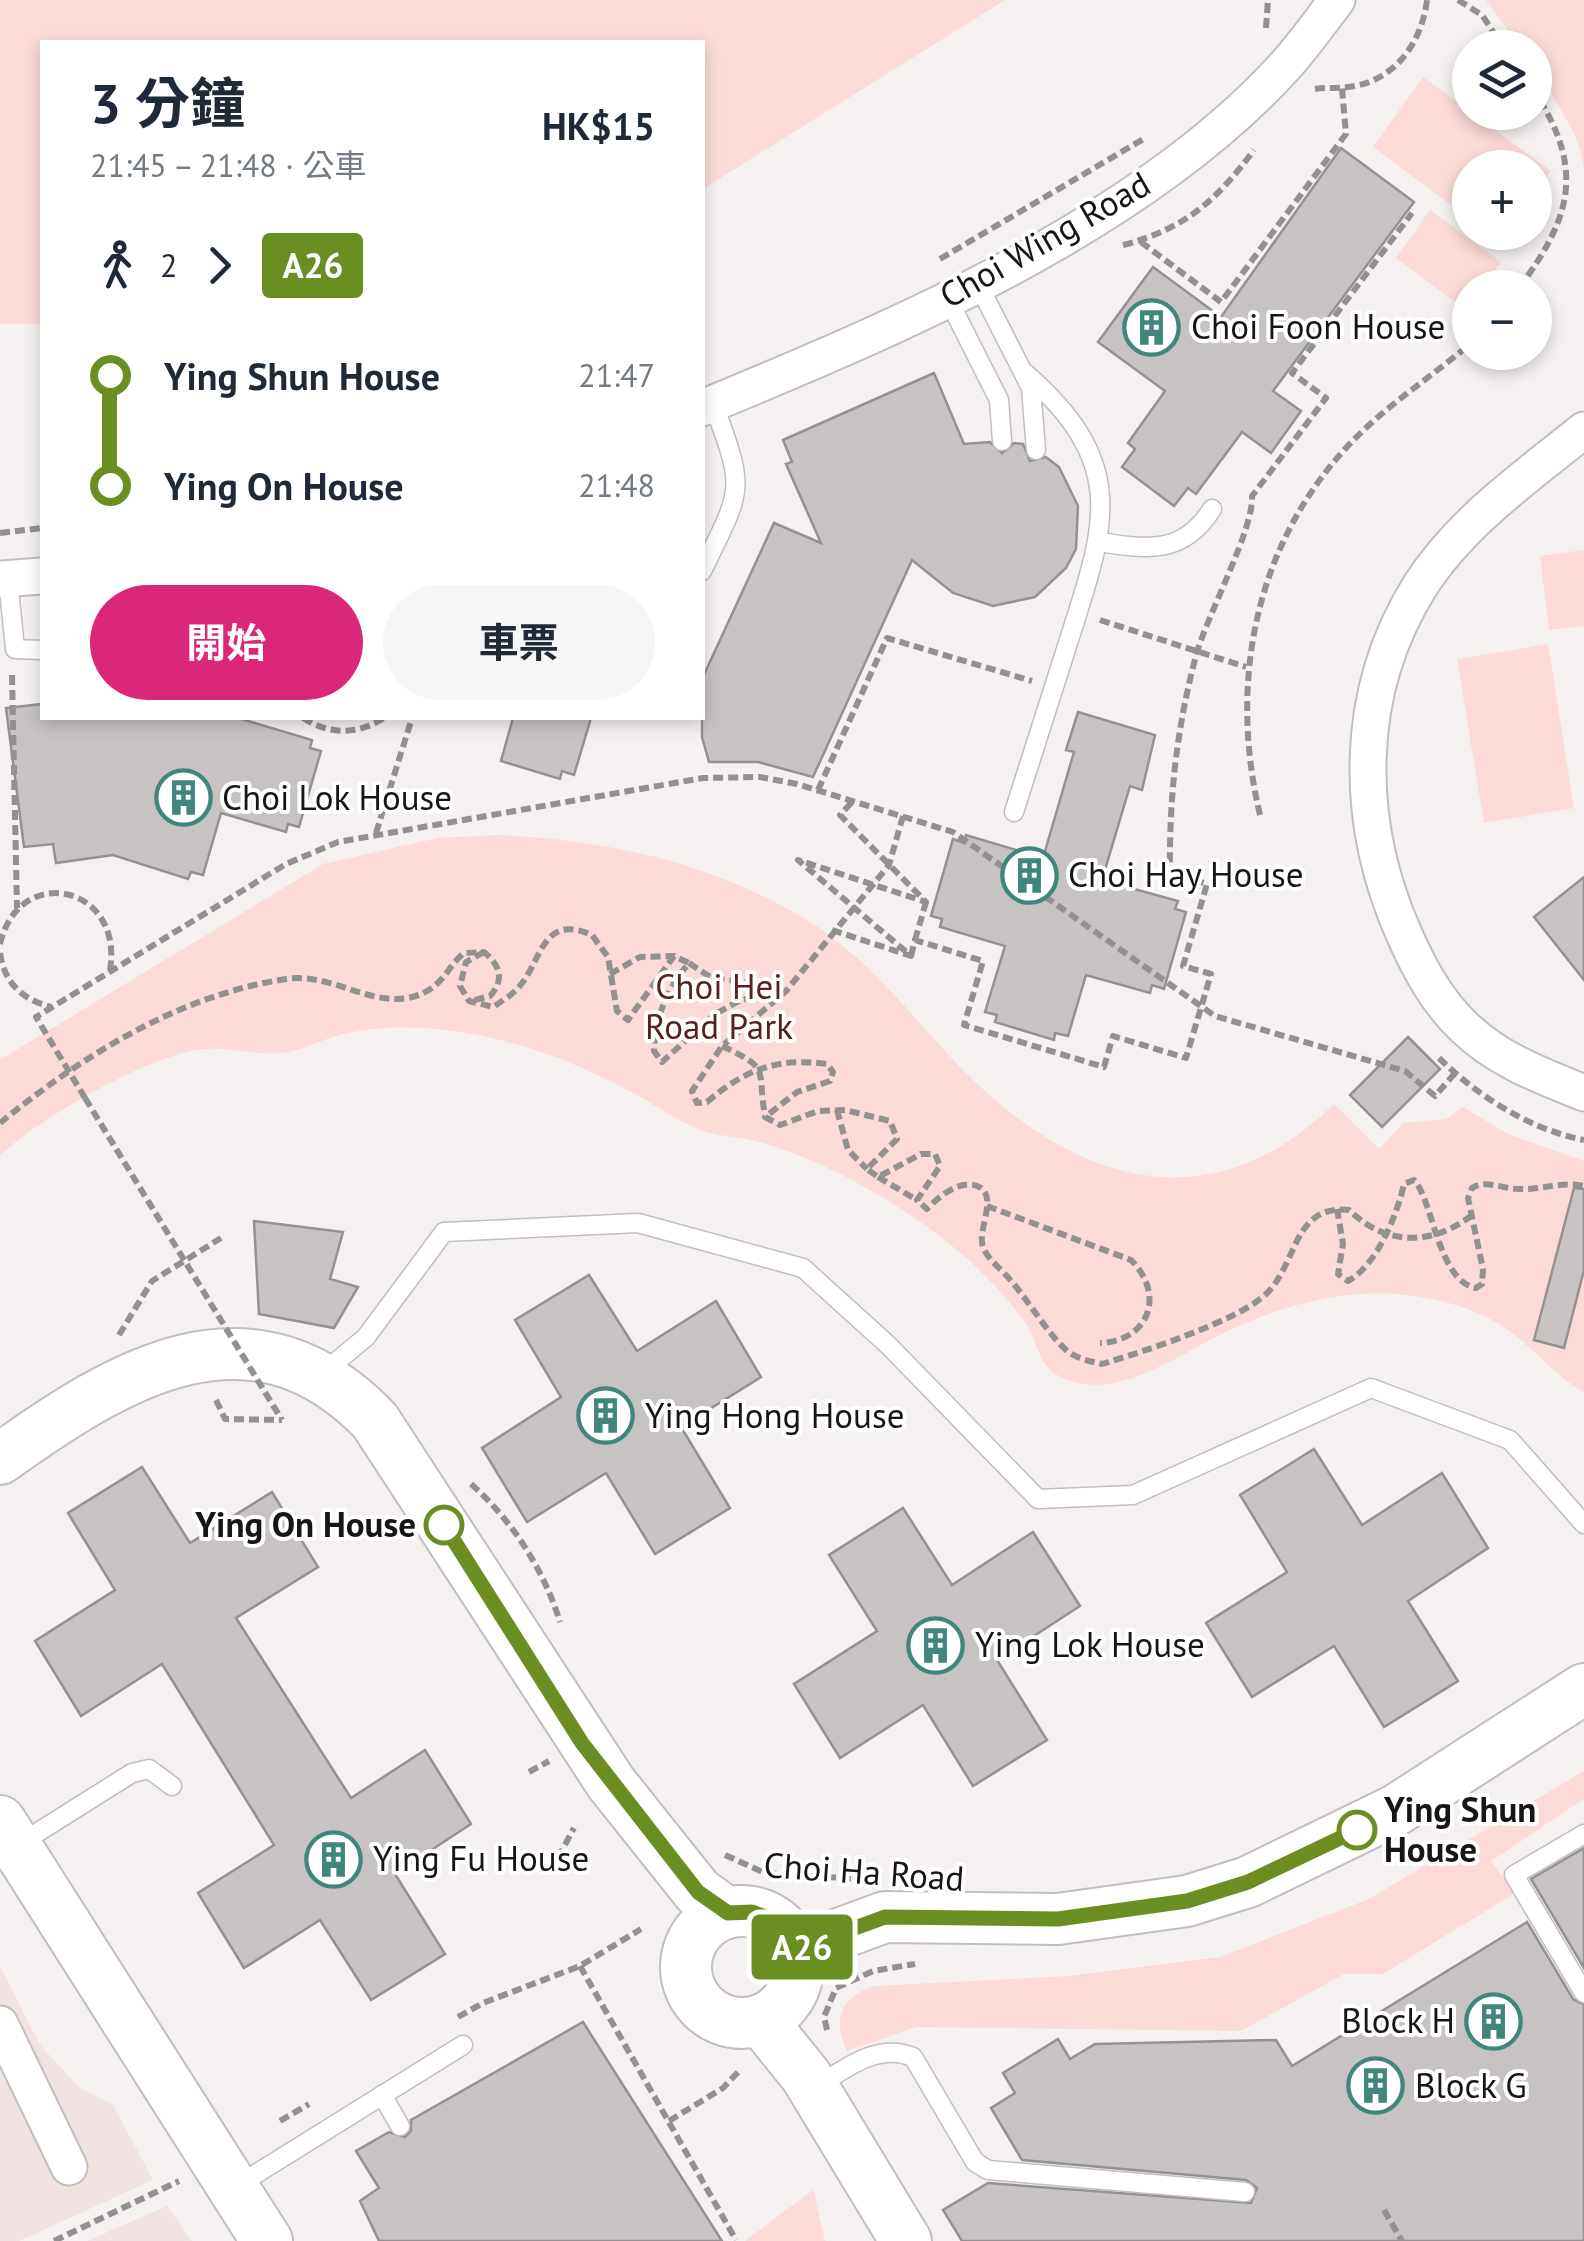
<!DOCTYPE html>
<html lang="zh-TW">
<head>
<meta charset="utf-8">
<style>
  :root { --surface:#fff; --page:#f6f6f7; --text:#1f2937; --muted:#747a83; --accent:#db2777 }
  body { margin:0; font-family:"PT Sans","Noto Sans TC",sans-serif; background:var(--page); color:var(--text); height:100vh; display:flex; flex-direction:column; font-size:38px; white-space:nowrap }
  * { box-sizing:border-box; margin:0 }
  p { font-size:32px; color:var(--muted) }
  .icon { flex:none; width:55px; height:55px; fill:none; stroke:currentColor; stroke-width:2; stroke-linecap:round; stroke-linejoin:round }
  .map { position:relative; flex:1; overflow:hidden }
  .side { position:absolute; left:40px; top:40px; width:665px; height:680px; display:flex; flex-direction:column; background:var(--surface); border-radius:0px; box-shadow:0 5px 15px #0003 }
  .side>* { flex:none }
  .badge { padding:0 20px; border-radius:8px; font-size:35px; line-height:65px }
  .tools { position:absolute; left:1452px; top:30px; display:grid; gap:20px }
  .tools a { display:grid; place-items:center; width:100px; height:100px; border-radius:50%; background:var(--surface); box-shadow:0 5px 15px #0003; font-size:50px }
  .map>.badge { position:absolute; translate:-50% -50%; box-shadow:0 0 0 5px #fff }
  .legs { display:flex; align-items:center; gap:15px; height:110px; padding:0 50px; font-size:32px }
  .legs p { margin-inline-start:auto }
  .head { display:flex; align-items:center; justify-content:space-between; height:170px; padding:0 50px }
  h1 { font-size:55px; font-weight:700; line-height:75px }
  .primary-button { display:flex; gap:20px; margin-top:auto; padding:20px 50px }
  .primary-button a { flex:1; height:115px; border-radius:60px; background:var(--accent); color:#fff; font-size:40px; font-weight:700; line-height:115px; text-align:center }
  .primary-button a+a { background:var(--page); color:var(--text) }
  ul { padding:0 50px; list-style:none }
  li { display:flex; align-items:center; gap:35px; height:110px; font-size:38px }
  li i { display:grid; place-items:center; width:15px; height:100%; margin:0 12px; background:currentColor }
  li i::after { content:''; width:25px; height:25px; margin:-12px; border:8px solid; border-radius:50%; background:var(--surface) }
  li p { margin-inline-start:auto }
  li:first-child i { background:linear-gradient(#0000 50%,currentColor 0) }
  li:last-child i { background:linear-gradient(currentColor 50%,#0000 0) }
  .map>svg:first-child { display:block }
  .built { fill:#efe2e1 }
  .green { fill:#fbdad7 }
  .building { fill:#c6c3c2; stroke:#949190; stroke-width:2.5 }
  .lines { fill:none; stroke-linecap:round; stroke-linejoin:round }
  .lane-casing { stroke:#c1bebd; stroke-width:21 }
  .street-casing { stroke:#c1bebd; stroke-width:39 }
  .secondary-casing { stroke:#c1bebd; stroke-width:54 }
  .path { stroke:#929090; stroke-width:6; stroke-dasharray:10 5; stroke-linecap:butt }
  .lane { stroke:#fff; stroke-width:18 }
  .street { stroke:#fff; stroke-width:35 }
  .secondary { stroke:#fff; stroke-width:50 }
  .path-bridge { stroke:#929090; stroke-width:6; stroke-dasharray:10 5; stroke-linecap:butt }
  .line-1-casing { stroke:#fff; stroke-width:22 }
  .line-1 { stroke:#6b8e23; stroke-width:15 }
  .stop-1-dot { fill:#fff; stroke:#6b8e23; stroke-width:5 }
  .labels { text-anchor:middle; stroke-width:8; stroke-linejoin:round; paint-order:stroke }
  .street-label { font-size:35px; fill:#171616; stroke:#fff }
  .poi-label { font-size:35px; fill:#171616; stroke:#fff; text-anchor:start }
  .park-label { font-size:35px; fill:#58211e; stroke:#fff }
  .stop-label { font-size:35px; font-weight:bold; fill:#171616; stroke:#fff; text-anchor:end }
</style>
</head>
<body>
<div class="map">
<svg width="1584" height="2241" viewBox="0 0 1584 2241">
  <rect width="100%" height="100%" fill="#f5f1f1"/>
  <g class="built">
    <polygon points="0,1966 40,2045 79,2087 113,2105 153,2180 19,2241 0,2241"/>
    <polygon points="167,2206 192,2241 87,2241"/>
  </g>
  <g class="green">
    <polygon points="0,0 1005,0 703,189 702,42 42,42 42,324 0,324"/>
    <path d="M1486 0H1584V169C1579 117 1535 89 1535 48L1520 47Z"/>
    <polygon points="1423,77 1551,171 1535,193 1535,168 1470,168 1470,219 1373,147"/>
    <polygon points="1430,210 1501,262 1482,287 1470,288 1466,310 1396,258"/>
    <polygon points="1584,550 1584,626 1549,630 1540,556"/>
    <polygon points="1548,644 1574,808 1484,823 1457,659"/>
    <path d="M497 835C609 840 717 863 813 924 872 962 911 1016 959 1066 1071 1181 1208 1228 1334 1104L1379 1149 1403 1123 1446 1119 1463 1107 1508 1134 1584 1161V1393C1538 1364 1525 1331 1470 1310 1383 1277 1292 1297 1212 1339 1174 1359 1122 1393 1078 1383 1034 1373 1042 1345 1023 1319 1000 1289 971 1260 941 1237 888 1197 823 1160 759 1142 742 1137 724 1137 706 1132 680 1123 659 1107 635 1094 602 1076 565 1059 529 1048 472 1030 401 1020 343 1034 322 1039 304 1050 283 1053 256 1056 229 1046 203 1049 151 1054 37 1119 0 1156V1060L323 864 438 838Z"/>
    <path d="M1584 1771V1799L1491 1861 1515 1893 1383 1974H1344L1241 2031 916 2027 847 2051C832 2019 841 1996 875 1986L1069 1976 1220 1957 1369 1899Z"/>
    <polygon points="813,2190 825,2241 745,2241"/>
  </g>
  <g class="building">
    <polygon points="1341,148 1414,202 1273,391 1301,411 1271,453 1242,432 1196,494 1188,488 1174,506 1122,467 1135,449 1128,443 1165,391 1098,342 1153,267 1221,317"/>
    <polygon points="934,373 964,444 990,442 1002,453 1014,443 1023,444 1030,461 1046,457 1059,467 1078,506 1076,549 1066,568 1035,597 993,606 953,593 912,560 813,777 758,762 709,762 702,737 702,679 774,523 821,543 786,464 792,462 783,440"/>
    <polygon points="42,704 42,718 238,718 312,740 310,748 321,751 299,827 288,824 286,832 221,813 203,875 191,872 188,879 113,855 56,863 53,844 24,847 6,708"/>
    <polygon points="1078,712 1155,735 1142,790 1130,786 1102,880 1178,901 1175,909 1186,912 1164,989 1152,985 1150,993 1086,975 1068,1036 1055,1033 1054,1040 995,1022 997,1015 985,1012 1005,946 940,927 942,919 931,916 953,839 964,843 966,835 1043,858 1074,752 1066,750"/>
    <polygon points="513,718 591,718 574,775 562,771 560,779 501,761"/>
    <polygon points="1584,877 1584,980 1534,917"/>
    <polygon points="1408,1037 1440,1069 1382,1127 1350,1095"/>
    <polygon points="1574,1188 1584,1189 1584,1270 1564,1348 1534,1340"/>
    <polygon points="254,1221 343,1232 330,1279 358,1287 334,1328 259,1314"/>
    <polygon points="589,1275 637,1351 716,1301 761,1377 681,1427 730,1508 655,1554 606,1473 527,1522 482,1448 561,1397 515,1320"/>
    <polygon points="1314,1449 1362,1525 1442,1473 1488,1548 1408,1601 1458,1681 1384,1727 1334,1646 1252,1697 1206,1623 1287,1572 1240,1495"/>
    <polygon points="142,1467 190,1543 272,1492 318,1567 236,1618 351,1798 425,1750 471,1824 395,1874 445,1954 371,2000 320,1920 244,1968 198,1893 274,1845 162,1664 81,1716 35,1641 115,1590 68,1513"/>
    <polygon points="903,1508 952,1585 1033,1532 1080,1606 997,1660 1047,1740 973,1786 923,1705 840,1758 794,1684 877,1631 829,1555"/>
    <polygon points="1584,1848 1584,1968 1531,1879"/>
    <polygon points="1527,1922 1573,1999 1584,2005 1584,2241 962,2241 943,2210 988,2183 1251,2203 1257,2188 1246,2180 1022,2160 991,2108 1015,2093 1003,2073 1058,2039 1070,2059 1095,2044 1276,2040 1292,2066"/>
    <polygon points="583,2022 722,2241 379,2241 360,2201 379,2188 356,2151 389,2132 405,2137 411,2131 411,2120"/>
  </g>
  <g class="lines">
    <defs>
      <g id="lane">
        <polyline points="978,284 1031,388 1036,450"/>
        <polyline points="948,299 999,400 1002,441"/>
        <path d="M1100 542C1148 550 1184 554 1212 509"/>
        <path d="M702 571C743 487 746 492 713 403"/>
        <polyline points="8,579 15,649 42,650"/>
        <path d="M1014 812C1032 756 1050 700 1068 643 1105 526 1131 465 1025 373"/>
        <polyline points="324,1372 366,1337 444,1232 638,1223 803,1268 888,1345 1038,1499 1133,1495 1371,1388 1510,1440 1584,1524"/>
        <polyline points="1584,1834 1514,1875 1584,1993"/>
        <polyline points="16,1846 132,1773 149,1769 172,1786"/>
        <path d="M814 2088C845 2069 877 2042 913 2057L975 2162 988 2170 1245 2192"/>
        <polyline points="382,2095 400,2126"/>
        <polyline points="235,2187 463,2045"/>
      </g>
      <g id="street">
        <path d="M702 408C898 327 1141 225 1285 66 1304 45 1320 22 1337 0"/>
        <path d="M1584 430C1526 477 1461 522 1420 586 1353 693 1354 821 1404 934 1419 968 1437 1002 1465 1028 1498 1060 1542 1076 1584 1093"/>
        <polyline points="0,579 42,576"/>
        <polyline points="0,2024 69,2167"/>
      </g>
      <g id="secondary">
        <path d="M0 1459C119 1374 251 1292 375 1421L611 1783 698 1892 727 1913"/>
        <polyline points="0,1821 267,2241"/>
        <circle cx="742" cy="1967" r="56"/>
        <polyline points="795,1950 885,1917 1058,1919 1187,1901 1248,1882 1396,1810 1584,1689"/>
        <polyline points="761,2020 806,2076 906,2241"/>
      </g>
    </defs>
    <use href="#lane" class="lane-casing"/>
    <use href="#street" class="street-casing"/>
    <use href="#secondary" class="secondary-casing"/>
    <g class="path">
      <polyline points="1458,0 1482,15 1504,48"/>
      <polyline points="1266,28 1268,0"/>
      <path d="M1315 89C1328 87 1341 89 1355 86 1397 78 1422 41 1427 0"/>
      <polyline points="1141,242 1221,302 1346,134 1342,88"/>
      <path d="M1123 245C1185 229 1217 200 1254 150"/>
      <polyline points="940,259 1145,138"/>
      <path d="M1519 288C1573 215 1584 169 1535 92"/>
      <polyline points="0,533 42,528"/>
      <polyline points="1100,620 1246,667"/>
      <polyline points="12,675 17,908"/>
      <path d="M303 718C330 735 357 735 384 718"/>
      <polyline points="818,790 887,638 1032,681"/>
      <path d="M1260 815C1226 673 1259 526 1369 425 1401 396 1437 372 1470 344"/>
      <path d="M903 816 889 865 786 991 722 1046 692 1091 697 1103 707 1102C744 1070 778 1057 827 1064L833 1072 830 1081 797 1092 765 1117 780 1125 818 1111 845 1110 890 1121 897 1139 867 1169 878 1177 921 1154H935L940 1166 917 1200 927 1209C938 1197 963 1176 981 1188 997 1200 977 1230 983 1247 987 1257 995 1264 1002 1271 1026 1295 1042 1327 1066 1350 1077 1359 1089 1361 1102 1364 1142 1352 1235 1322 1265 1295 1298 1265 1292 1204 1349 1210 1386 1246 1431 1246 1471 1216"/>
      <polyline points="376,833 412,718"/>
      <polyline points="832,930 911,956 798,860 926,902 840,815 853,801"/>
      <polyline points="915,940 926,902"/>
      <path d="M0 944C19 862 124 885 110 970"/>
      <path d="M484 952 466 962 460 986 469 1001 493 1007C502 1001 512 995 519 987 543 959 542 913 592 935L608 957 617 1011 628 1020 674 956 689 963C666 990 656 1016 654 1051L662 1062 715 1014 741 1000 786 991"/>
      <path d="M0 953C5 984 22 999 51 1007"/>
      <path d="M911 956 915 940 983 961 964 1025 1104 1067 1113 1036 1186 1058 1211 974 1183 966 1207 884 1170 872C1169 797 1177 725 1197 652 1209 612 1254 528 1252 496L1326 398 1292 373 1412 213"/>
      <polyline points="689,963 712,978 755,983 768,993"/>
      <polyline points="610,974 640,957 674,956"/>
      <path d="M722 1046C773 1070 756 1068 765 1115"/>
      <path d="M1439 1058C1479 1097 1529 1129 1584 1140"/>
      <polyline points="85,1098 36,1017 286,864 338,842 703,778 760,777 797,784 953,832 1215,1016 1405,1071 1435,1096 1455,1073"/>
      <polyline points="837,1110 848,1150 867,1169"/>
      <path d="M0 1123C82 1056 179 995 286 979 335 971 381 1017 427 991 444 982 450 964 464 953L484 952C500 965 505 980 490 996L471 1001"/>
      <polyline points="878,1177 917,1200"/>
      <path d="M987 1206 1131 1260C1166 1295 1149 1341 1100 1343"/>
      <path d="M1337 1209 1343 1244 1338 1274 1348 1281C1377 1265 1397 1215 1404 1184L1414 1180C1433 1200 1438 1281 1476 1288L1482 1284 1483 1269 1468 1198 1472 1188C1485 1179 1503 1189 1519 1189 1542 1190 1562 1181 1584 1186"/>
      <polyline points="119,1335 152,1281 221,1238"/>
      <polyline points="216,1400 225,1419 282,1420"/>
      <path d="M471 1484C512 1520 544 1570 560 1622"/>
      <polyline points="529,1772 549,1761"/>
      <polyline points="725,1855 765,1873 858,1879"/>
      <polyline points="558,1858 574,1828"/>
      <polyline points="580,1966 736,2240"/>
      <polyline points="458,2017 483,2003 580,1966 641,1929"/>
      <polyline points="827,2030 824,2017 836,1988 873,1971 915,1964"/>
      <polyline points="280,2121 309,2104"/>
      <polyline points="669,2121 723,2088 739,2071"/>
      <polyline points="1384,2210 1402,2241"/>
      <polyline points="54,2241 179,2181"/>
    </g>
    <use href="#lane" class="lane"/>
    <use href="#street" class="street"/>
    <use href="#secondary" class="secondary"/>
    <polyline class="path-bridge" points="85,1098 282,1420"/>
  </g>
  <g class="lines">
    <defs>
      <polyline id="line-1" points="444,1525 582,1743 698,1892 728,1913 752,1912 774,1920 795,1950 885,1917 1058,1919 1187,1901 1248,1882 1357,1830"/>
    </defs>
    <use href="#line-1" class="line-1-casing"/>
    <use href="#line-1" class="line-1"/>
  </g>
  <defs>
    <symbol id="building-ring" viewBox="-11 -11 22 22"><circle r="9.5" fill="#fff" stroke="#40867d" stroke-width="1.5"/><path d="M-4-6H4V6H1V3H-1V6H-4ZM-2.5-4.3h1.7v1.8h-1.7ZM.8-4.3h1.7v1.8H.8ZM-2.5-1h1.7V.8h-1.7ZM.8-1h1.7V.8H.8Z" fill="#40867d"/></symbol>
  </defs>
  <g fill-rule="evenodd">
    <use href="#building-ring" x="1120" y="296" width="63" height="63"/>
    <use href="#building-ring" x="152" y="766" width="63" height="63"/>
    <use href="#building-ring" x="998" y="844" width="63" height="63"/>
    <use href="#building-ring" x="574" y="1384" width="63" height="63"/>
    <use href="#building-ring" x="904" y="1614" width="63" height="63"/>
    <use href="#building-ring" x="302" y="1828" width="63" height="63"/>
    <use href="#building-ring" x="1462" y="1990" width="63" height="63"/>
    <use href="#building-ring" x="1344" y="2054" width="63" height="63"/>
  </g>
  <g class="stop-1-dot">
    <circle cx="444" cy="1525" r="18"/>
    <circle cx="1357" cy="1830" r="18"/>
  </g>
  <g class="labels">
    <g class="street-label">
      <text transform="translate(1045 240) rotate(-30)" y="12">Choi Wing Road</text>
      <text transform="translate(864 1872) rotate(4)" y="12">Choi Ha Road</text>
    </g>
    <g class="poi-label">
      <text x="1191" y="339">Choi Foon House</text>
      <text x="222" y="810">Choi Lok House</text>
      <text x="1068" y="887">Choi Hay House</text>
      <text x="645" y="1428">Ying Hong House</text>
      <text x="975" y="1657">Ying Lok House</text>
      <text x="373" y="1871">Ying Fu House</text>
      <text x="1455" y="2033" text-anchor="end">Block H</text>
      <text x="1415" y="2098">Block G</text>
    </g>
    <g class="park-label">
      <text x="719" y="999">Choi Hei<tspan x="719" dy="40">Road Park</tspan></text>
    </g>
    <g class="stop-label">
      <text x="416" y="1537">Ying On House</text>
      <text x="1384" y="1822" text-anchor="start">Ying Shun<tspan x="1384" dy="40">House</tspan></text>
    </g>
  </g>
</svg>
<div class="tools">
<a><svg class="icon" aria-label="layers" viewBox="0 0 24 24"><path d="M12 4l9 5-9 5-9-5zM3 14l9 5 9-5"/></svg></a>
<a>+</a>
<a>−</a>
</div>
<b class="badge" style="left:802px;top:1947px;background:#6b8e23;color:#fff">A26</b>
<section class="side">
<div class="head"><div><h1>3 分鐘</h1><p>21:45 – 21:48 · 公車</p></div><b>HK$15</b></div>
<div class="legs"><svg class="icon" aria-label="walk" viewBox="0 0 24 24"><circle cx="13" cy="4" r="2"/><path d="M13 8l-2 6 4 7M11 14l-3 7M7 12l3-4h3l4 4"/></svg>2<svg class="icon" aria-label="forward" viewBox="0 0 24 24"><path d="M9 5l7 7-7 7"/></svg><b class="badge" style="background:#6b8e23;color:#fff">A26</b></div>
<ul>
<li><i style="color:#6b8e23"></i><b>Ying Shun House</b><p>21:47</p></li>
<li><i style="color:#6b8e23"></i><b>Ying On House</b><p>21:48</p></li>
</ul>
<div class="primary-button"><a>開始</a><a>車票</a></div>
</section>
</div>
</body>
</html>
